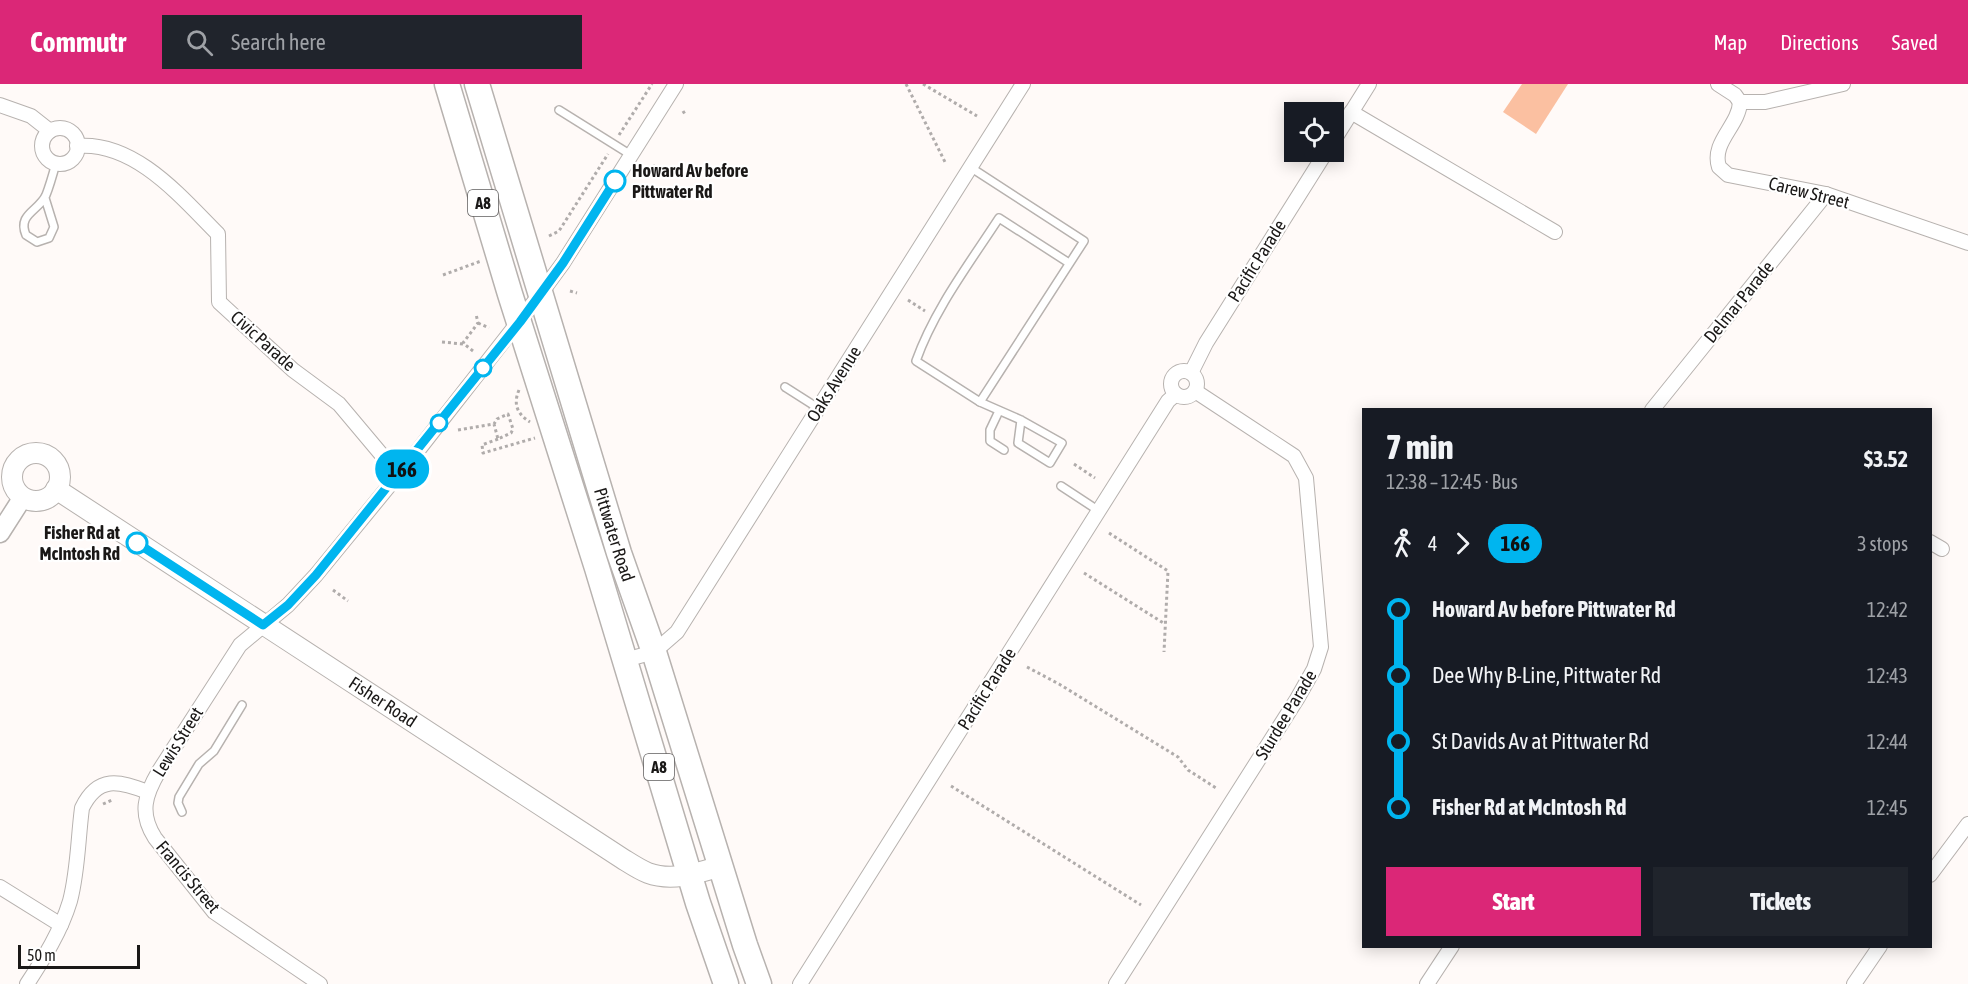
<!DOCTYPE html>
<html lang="en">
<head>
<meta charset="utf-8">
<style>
  :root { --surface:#171b24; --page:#20242c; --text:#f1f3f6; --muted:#9ea1a6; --accent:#db2777 }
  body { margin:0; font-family:"Asap Condensed",sans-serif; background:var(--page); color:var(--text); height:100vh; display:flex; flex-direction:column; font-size:22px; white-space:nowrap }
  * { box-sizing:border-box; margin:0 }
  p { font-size:20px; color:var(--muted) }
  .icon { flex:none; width:33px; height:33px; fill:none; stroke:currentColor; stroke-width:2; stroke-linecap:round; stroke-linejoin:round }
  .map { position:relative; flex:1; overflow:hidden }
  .panel { position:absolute; left:1362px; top:324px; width:570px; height:540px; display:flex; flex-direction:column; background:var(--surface); border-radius:0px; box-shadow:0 3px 15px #0003 }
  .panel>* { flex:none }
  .badge { padding:0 12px; border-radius:20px; font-size:21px; line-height:39px }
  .tools { position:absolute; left:1284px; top:18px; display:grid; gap:12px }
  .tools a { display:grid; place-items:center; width:60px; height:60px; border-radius:0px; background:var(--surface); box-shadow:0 3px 15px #0003; font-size:30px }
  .scale { position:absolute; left:18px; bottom:15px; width:122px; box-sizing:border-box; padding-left:6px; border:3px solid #1a1817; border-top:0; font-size:16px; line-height:21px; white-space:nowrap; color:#1a1817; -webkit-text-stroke:4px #fff; paint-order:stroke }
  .map>.badge { position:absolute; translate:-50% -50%; box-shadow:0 0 0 3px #fff }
  .legs { display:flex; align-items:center; gap:9px; height:66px; padding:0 24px; font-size:20px }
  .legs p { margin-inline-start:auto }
  .overview { display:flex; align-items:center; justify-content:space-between; height:102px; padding:0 24px }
  h1 { font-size:33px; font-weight:800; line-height:45px }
  .cta { display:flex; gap:12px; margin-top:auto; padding:12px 24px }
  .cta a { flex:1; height:69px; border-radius:0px; background:var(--accent); color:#fff; font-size:24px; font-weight:800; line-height:69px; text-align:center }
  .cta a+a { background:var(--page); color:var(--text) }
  ul { padding:0 24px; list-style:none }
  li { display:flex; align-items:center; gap:21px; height:66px; font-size:22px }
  li i { display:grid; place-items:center; width:9px; height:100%; margin:0 8px; background:currentColor }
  li i::after { content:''; width:15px; height:15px; margin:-8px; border:4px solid; border-radius:50%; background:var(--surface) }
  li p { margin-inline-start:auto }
  li:first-child i { background:linear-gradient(#0000 50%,currentColor 0) }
  li:last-child i { background:linear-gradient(currentColor 50%,#0000 0) }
  header { display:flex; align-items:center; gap:36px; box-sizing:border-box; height:84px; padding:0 30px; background:var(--accent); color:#fff }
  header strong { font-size:28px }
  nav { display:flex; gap:33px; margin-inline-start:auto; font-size:21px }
  .search { width:420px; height:54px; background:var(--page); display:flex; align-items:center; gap:15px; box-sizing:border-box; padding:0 21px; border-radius:0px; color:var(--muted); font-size:22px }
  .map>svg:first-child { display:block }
  .green { fill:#fbc0a1 }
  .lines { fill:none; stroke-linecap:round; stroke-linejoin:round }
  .service-casing { stroke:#b7b2af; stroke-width:10 }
  .minor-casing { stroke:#b7b2af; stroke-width:16 }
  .tertiary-casing { stroke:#b7b2af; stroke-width:21 }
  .secondary-casing { stroke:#b7b2af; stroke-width:22 }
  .trunk-casing { stroke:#b7b2af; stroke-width:27 }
  .path { stroke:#b0acab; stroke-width:3; stroke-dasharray:3 3; stroke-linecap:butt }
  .service { stroke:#fff; stroke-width:7 }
  .minor { stroke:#fff; stroke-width:14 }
  .tertiary { stroke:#fff; stroke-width:18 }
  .secondary { stroke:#fff; stroke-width:20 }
  .trunk { stroke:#fff; stroke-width:24 }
  .line-1-casing { stroke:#fff; stroke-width:14 }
  .line-1 { stroke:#00b5ef; stroke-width:9 }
  .stop-1-dot { fill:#fff; stroke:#00b5ef; stroke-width:3 }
  .labels { text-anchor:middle; stroke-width:4.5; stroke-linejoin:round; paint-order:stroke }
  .shield { fill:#fff; stroke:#5f5d5d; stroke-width:1.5 }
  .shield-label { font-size:16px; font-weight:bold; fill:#1a1817 }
  .stop-label { font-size:18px; font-weight:bold; fill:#1a1817; stroke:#fff; text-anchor:start }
  .street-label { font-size:18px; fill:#1a1817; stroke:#fff }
</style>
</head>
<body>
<header>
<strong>Commutr</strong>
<div class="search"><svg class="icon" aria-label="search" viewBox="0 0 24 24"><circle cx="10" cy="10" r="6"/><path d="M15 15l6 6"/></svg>Search here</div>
<nav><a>Map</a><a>Directions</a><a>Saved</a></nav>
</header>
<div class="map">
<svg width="1968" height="900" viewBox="0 0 1968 900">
  <rect width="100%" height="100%" fill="#fffaf8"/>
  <polygon class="green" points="1522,0 1568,0 1536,50 1503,28"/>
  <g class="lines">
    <defs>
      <g id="service">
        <polyline points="559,26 631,71"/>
        <path d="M970 83 1084 157 980 318 916 277C934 226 969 180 999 134L1069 179"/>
        <path d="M45 114 54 143 49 154 37 158 26 151C17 130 39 127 46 111 50 101 53 90 56 79"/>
        <polyline points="785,303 818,324"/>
        <polyline points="980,318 1021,336 1062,359 1050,379 1018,359 1021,336"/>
        <polyline points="999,327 990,346 990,357 1004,366"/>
        <polyline points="1061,402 1099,427"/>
        <polyline points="182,728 178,719 179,713 199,680 214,667 242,621"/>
      </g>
      <g id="minor">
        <polyline points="1718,0 1735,11 1740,18 1765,18 1843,0"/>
        <path d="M1740 18C1739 42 1711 58 1719 83L1728 91 1826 110 1968 159"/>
        <polyline points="0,21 31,32 50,47"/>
        <polyline points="1351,28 1555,148"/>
        <circle cx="60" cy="62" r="18"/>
        <polyline points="1334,56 1369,0"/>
        <path d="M77 62C135 57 181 113 218 150L219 218 293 286 339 320 381 370 401 386"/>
        <circle cx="1184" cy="300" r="13"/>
        <polyline points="1191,289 1206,259 1326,68"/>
        <polyline points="1652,326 1826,110"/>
        <polyline points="1930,458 1942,465"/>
        <polyline points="625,576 654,568 677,548 1023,0"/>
        <polyline points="1930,791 1968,740"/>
        <polyline points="0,803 61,841"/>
        <path d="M27 900C44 874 61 847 70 817 78 787 78 754 82 724 98 691 119 697 148 708"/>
        <path d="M320 900 214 828 155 754C139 729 145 711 159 687L240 561 288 521 316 491 416 369 541 209 563 179 676 0"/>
        <polyline points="800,900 1168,317 1176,310"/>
        <polyline points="1116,900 1297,615 1314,585 1321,563 1306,394 1294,372 1195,307"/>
        <polyline points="1427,900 1452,862"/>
        <polyline points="1854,900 1880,862"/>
      </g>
      <polyline id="tertiary" points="0,449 23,413"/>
      <g id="secondary">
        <circle cx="36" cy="393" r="24"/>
        <path id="s1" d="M56 405 623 775C631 780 640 786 648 789 672 798 698 789 721 782"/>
      </g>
      <g id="trunk">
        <polyline points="447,0 510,210 597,484 698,819 726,900"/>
        <path id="s2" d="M477 0 619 469 654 568 745 861 759 900"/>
      </g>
    </defs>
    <use href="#service" class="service-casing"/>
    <use href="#minor" class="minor-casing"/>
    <use href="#tertiary" class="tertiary-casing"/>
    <use href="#secondary" class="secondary-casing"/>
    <use href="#trunk" class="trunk-casing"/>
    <g class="path">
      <polyline points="906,0 946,80"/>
      <polyline points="923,0 977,32"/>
      <polyline points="683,27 686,32"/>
      <polyline points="619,51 652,0"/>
      <polyline points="647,84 655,82"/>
      <polyline points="549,152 559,147 608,70"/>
      <polyline points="443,191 481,177"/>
      <polyline points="570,207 577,209"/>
      <polyline points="908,216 925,227"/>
      <polyline points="478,239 489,244"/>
      <polyline points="442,258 463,260"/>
      <polyline points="473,267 463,259 478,239 476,230"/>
      <path d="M519 306C513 320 517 330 530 338"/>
      <polyline points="458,346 494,340 497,335 508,330 513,345 511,349 498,355 494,340"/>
      <polyline points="498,355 482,361 483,369 535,354"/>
      <polyline points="1074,380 1095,394"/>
      <polyline points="1109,449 1168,487 1164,568"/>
      <polyline points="1084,489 1165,540"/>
      <polyline points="333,506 348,517"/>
      <polyline points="1027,583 1059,600 1178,673 1188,686 1216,704"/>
      <polyline points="951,702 1141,821"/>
      <polyline points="103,720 112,716"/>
    </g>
    <use href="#service" class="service"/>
    <use href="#minor" class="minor"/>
    <use href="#tertiary" class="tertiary"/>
    <use href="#secondary" class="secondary"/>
    <use href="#trunk" class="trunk"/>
  </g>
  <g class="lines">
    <defs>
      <polyline id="line-1" points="137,459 263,541 288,521 316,491 520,238 563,179 615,97"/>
    </defs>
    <use href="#line-1" class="line-1-casing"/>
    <use href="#line-1" class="line-1"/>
  </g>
  <g class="stop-1-dot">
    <circle cx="615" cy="97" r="10"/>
    <circle cx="483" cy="284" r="8"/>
    <circle cx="439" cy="339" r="8"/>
    <circle cx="137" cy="459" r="10"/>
  </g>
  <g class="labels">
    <g class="shield">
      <rect x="468" y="106" width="30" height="26" rx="4.5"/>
      <rect x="644" y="670" width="30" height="26" rx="4.5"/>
    </g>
    <g class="shield-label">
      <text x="483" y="125">A8</text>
      <text x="659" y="689">A8</text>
    </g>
    <g class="stop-label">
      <text x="632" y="93">Howard Av before<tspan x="632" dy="21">Pittwater Rd</tspan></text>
      <text x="120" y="455" text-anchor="end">Fisher Rd at<tspan x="120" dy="21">McIntosh Rd</tspan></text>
    </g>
    <g class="street-label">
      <text transform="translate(1809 109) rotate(14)" y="6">Carew Street</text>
      <text transform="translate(1257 177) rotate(-58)" y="6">Pacific Parade</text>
      <text transform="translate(1739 218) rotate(-51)" y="6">Delmar Parade</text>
      <text transform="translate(263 257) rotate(42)" y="6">Civic Parade</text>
      <text transform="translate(834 300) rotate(-58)" y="6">Oaks Avenue</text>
      <text dy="6" stroke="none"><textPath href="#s2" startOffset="471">Pittwater Road</textPath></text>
      <text transform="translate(987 605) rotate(-58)" y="6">Pacific Parade</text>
      <text dy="6" stroke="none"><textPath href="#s1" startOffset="390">Fisher Road</textPath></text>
      <text transform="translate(1286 631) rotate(-59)" y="6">Sturdee Parade</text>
      <text transform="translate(178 658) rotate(-58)" y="6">Lewis Street</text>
      <text transform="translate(188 793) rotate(50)" y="6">Francis Street</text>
    </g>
  </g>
</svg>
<div class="tools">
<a><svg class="icon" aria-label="locate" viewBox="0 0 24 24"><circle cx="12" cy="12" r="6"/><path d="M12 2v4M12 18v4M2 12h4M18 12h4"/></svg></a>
</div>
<div class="scale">50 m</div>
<b class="badge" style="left:402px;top:385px;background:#00b5ef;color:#111">166</b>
<section class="panel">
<div class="overview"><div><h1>7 min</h1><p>12:38 – 12:45 · Bus</p></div><b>$3.52</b></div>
<div class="legs"><svg class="icon" aria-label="walk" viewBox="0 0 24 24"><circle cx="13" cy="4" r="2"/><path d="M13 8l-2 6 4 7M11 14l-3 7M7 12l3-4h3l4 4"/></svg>4<svg class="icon" aria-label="forward" viewBox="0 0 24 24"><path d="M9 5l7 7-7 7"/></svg><b class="badge" style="background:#00b5ef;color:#111">166</b><p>3 stops</p></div>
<ul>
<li><i style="color:#00b5ef"></i><b>Howard Av before Pittwater Rd</b><p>12:42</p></li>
<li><i style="color:#00b5ef"></i><span>Dee Why B-Line, Pittwater Rd</span><p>12:43</p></li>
<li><i style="color:#00b5ef"></i><span>St Davids Av at Pittwater Rd</span><p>12:44</p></li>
<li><i style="color:#00b5ef"></i><b>Fisher Rd at McIntosh Rd</b><p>12:45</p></li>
</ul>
<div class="cta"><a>Start</a><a>Tickets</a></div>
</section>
</div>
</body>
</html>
